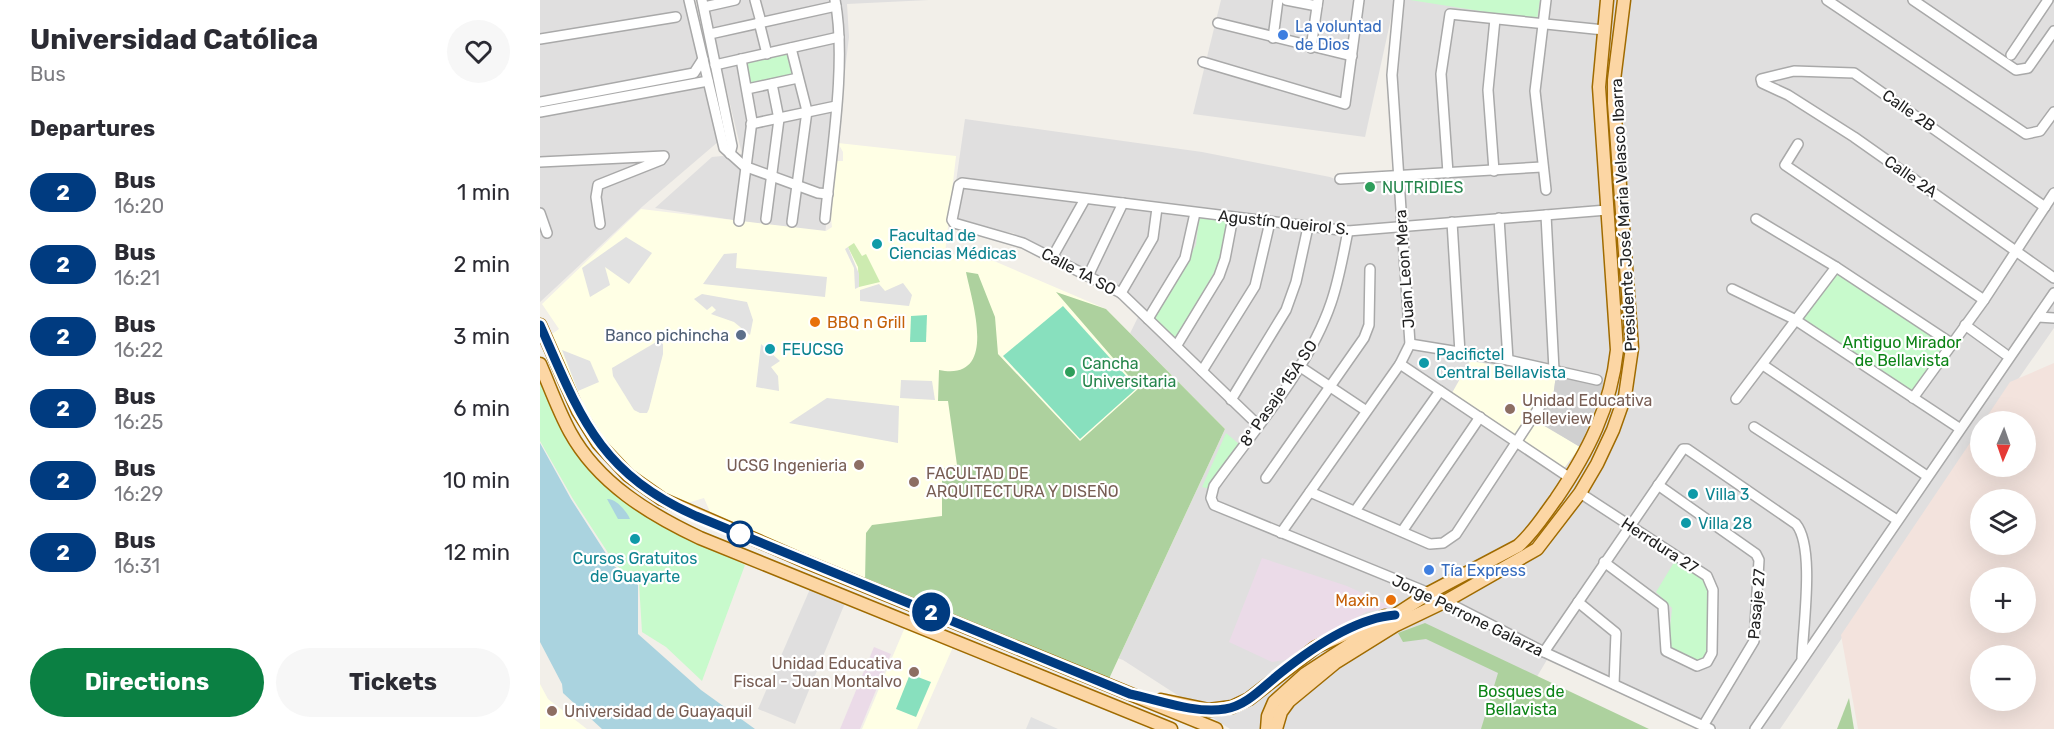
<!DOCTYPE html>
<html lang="en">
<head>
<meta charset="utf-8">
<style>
  :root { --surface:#fff; --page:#f7f7f7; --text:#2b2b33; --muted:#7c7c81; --accent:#0b8043 }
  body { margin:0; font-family:Rubik,sans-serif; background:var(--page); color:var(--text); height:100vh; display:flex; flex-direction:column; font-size:22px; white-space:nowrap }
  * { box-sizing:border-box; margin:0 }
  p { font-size:20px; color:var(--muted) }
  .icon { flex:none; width:33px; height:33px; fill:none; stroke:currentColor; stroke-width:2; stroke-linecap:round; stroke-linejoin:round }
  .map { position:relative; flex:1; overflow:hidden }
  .drawer { display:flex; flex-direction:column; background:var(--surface); width:540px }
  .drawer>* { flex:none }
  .badge { padding:0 12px; border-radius:20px; font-size:21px; line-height:39px }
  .needle { width:39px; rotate:182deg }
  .buttons { position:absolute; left:1430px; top:411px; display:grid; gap:12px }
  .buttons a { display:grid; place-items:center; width:66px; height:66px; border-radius:50%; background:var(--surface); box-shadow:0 6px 24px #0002; font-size:30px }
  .map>.badge { position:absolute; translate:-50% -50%; box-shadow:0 0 0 3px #fff }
  h2 { padding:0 30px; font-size:22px; line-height:54px }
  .round { display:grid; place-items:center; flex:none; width:63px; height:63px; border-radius:32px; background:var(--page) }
  .summary { display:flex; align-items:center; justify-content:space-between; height:102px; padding:0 30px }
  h1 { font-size:28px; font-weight:700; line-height:45px }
  .primary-button { display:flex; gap:12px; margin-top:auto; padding:12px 30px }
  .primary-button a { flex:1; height:69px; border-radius:36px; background:var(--accent); color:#fff; font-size:24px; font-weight:700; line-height:69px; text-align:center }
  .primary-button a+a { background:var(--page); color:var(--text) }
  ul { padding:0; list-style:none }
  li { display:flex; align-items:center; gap:18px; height:72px; padding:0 30px }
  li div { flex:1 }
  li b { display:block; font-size:22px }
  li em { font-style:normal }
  li .badge { min-width:66px; font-weight:700; text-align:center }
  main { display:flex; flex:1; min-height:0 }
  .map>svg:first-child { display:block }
  .residential { fill:#e0dfdf }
  .industrial { fill:#ebdbe8 }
  .education { fill:#ffffe5 }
  .religious { fill:#d0d0d0 }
  .military { fill:#f3e3dd; fill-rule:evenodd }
  .grass { fill:#cdebb0 }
  .forest { fill:#add19e }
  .park { fill:#c8facc }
  .pitch { fill:#88e0be }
  .parking { fill:#e2e2e2 }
  .water { fill:#aad3df }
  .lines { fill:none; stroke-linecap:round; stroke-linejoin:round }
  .minor-casing { stroke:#a9a9a9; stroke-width:12 }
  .major-casing { stroke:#a06b00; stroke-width:15 }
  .minor { stroke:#fff; stroke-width:9 }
  .major { stroke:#fcd6a4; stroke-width:12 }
  .line-casing { stroke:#fff; stroke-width:14 }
  .line { stroke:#003b80; stroke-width:9 }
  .shop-dot { fill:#3f7fe0; stroke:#fff; stroke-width:2 }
  .leisure-dot { fill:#2e9e5b; stroke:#fff; stroke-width:2 }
  .culture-dot { fill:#0f9aa8; stroke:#fff; stroke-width:2 }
  .food-dot { fill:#e8710a; stroke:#fff; stroke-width:2 }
  .service-dot { fill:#5c6f8a; stroke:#fff; stroke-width:2 }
  .education-dot { fill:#8d6e63; stroke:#fff; stroke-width:2 }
  .stop-dot { fill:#fff; stroke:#003b80; stroke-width:3 }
  .labels { text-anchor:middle; stroke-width:4.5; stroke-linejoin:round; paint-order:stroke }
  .shop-label { font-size:16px; fill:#366cbe; stroke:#fff; text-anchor:start }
  .street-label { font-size:16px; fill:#222; stroke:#fff }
  .leisure-label { font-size:16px; fill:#27864d; stroke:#fff; text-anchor:start }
  .culture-label { font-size:16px; fill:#0d838f; stroke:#fff; text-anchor:start }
  .food-label { font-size:16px; fill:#c56008; stroke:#fff; text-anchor:start }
  .service-label { font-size:16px; fill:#4e5e75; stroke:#fff; text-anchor:end }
  .park-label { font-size:16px; fill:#0c8416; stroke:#fff }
  .education-label { font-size:16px; fill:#785e54; stroke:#fff; text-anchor:start }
</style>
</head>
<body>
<main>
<section class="drawer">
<div class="summary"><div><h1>Universidad Católica</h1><p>Bus</p></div><a class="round"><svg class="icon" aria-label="heart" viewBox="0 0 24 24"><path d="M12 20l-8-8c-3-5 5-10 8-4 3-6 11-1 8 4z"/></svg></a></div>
<h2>Departures</h2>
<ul>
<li><span class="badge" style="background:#003b80;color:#fff">2</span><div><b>Bus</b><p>16:20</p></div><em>1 min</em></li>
<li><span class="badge" style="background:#003b80;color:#fff">2</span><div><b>Bus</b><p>16:21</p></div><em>2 min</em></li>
<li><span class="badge" style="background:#003b80;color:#fff">2</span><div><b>Bus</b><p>16:22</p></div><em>3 min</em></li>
<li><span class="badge" style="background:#003b80;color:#fff">2</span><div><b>Bus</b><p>16:25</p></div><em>6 min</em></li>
<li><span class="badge" style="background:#003b80;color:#fff">2</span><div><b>Bus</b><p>16:29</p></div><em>10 min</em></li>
<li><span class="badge" style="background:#003b80;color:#fff">2</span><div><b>Bus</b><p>16:31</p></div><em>12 min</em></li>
</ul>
<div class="primary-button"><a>Directions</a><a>Tickets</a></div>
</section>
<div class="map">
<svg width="1514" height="729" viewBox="0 0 1514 729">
  <rect width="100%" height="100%" fill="#f2efe9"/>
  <g class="residential">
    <polygon points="0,0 152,0 179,141 103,206 0,302"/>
    <polygon points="165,0 389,0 307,4 309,37 285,234 115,208 172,157 202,154"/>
    <polygon points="681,0 855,0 825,137 653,114"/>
    <polygon points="863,0 1514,0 1514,328 1449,421 1440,422 1440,435 1240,729 1177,729 1061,673 1011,653 966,729 690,729 583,660 451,616 602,309 473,233 410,224 425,119 662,152 790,177 800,181 860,181 855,72"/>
    <polygon points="270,589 305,603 255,724 218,709"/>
  </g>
  <g class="industrial">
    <polygon points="722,558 807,586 852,607 826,612 750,659 732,662 689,642"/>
    <polygon points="334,647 351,654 320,729 300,729"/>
  </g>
  <g class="education">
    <polygon points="298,143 416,156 405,253 454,261 566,309 685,429 568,681 233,544 171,514 164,498 144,504 122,492 103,480 75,453 50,418 31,383 12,334 19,329 2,304 101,209 286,231 292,227 290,210 297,161 303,161 303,152"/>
    <polygon points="930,361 1016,375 1013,397 998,421 1040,447 1025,467 1020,468 912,393"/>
    <polygon points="365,627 413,647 377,729 322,729"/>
    <polygon points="0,684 8,699 47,729 0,729"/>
  </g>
  <polygon class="religious" points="1016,375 1065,383 1040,447 996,421 1013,397"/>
  <path class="military" d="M1514 363V729H1318L1301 635 1440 428V466H1485V422L1444 421 1470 382ZM1440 500H1485V544H1440ZM1440 578H1485V622H1440ZM1440 656H1485V700H1440Z"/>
  <polygon class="grass" points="314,243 322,256 326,254 340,282 319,287 318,267 308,247"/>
  <g class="forest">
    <path d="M426 272 438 274 455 317 458 354 540 441 599 388 516 292 566 309 685 429 568 681 325 581 326 533 332 525 402 516V469L417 465 408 401H398L399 370C459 382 432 302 426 272Z"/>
    <polygon points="885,623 1109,729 941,729 958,673 886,639 863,642 858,633"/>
    <polygon points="1309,698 1314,729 1297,729"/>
  </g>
  <g class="park">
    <polygon points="870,0 1000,0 997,20"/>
    <polygon points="249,52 255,78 210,88 204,62"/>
    <polygon points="659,218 688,221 681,260 636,339 614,319 656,245"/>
    <polygon points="1296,267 1413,347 1374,399 1261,321"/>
    <polygon points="0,377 61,479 94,509 205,565 162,681 126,647 102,632 99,583 76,565 33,499 0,441"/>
    <polygon points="686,433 699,444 670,489 662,487"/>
    <polygon points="1136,559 1164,579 1171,591 1171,651 1165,661 1157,664 1128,648 1132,608 1116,592"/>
  </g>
  <g class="pitch">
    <polygon points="523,306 597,388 540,439 463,356"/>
    <polygon points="387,315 386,342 370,342 371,316"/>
    <polygon points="370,674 391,682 376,717 356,709"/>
  </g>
  <g class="parking">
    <polygon points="86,237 112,253 89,284 65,267 70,285 50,297 42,268"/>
    <polygon points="308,247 319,274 319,287 315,289 314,268 305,249"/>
    <polygon points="197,253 196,268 287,277 285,297 163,284 184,254"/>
    <polygon points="363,283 372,295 369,306 320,301 320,290 339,284 345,291"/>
    <polygon points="162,294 207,302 213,320 210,335 194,322 171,314 176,310 172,306 167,310 154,299"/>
    <polygon points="118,341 123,344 123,354 109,409 107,413 100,413 94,410 73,376 72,368"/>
    <polygon points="221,344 240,361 231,367 238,376 239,391 216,387"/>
    <polygon points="22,350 50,361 59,382 38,391"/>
    <polygon points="361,380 392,381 395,400 360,398"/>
    <polygon points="287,398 359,406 358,443 249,423"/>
    <polygon points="491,717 518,729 486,729"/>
  </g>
  <g class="water">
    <polygon points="0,443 31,499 74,566 98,585 98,634 161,690 215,729 62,729 23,693 22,684 0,642"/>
    <path d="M67 499C76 498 87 512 90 519H78Z"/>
  </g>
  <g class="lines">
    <defs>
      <g id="minor">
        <polyline points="149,0 184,148 204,166 278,193 288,194"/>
        <polyline points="162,0 192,146 190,154"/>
        <polyline points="215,0 221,22"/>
        <polyline points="746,0 777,6"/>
        <polyline points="1006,0 995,91 1006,190"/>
        <polyline points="1287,0 1486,134 1500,131 1514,112"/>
        <polyline points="1373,0 1476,70 1488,68 1514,31"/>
        <polyline points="164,7 195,0"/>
        <polyline points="219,22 227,54"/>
        <polyline points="678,23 812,56"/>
        <polyline points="170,34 296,6"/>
        <polyline points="733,38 738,0"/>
        <polyline points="0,39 136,17"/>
        <polyline points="251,48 267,111 252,222"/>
        <polyline points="771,48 778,0"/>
        <polyline points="1471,55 1508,0"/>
        <polyline points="663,62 805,104 819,0"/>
        <polyline points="175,65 299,37"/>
        <polyline points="207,89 258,78"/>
        <polyline points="0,102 154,73 163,59"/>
        <polyline points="0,112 168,81"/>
        <polyline points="211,124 296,106"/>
        <polyline points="1258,144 1245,165 1444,300"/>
        <polyline points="0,162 124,156 121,160 58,185 56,197 60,224"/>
        <polyline points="954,171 948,90 955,19"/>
        <polyline points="908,173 901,74 910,14 1064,30"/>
        <polyline points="800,179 1002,167"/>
        <polyline points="1505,207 1314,73 1254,71 1221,79 1222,83 1248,95 1314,137 1514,278"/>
        <polyline points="0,213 7,233"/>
        <polyline points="1006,215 1014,370"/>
        <polyline points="959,218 968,360"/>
        <polyline points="226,219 239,119 232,84"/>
        <path d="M285 219C291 155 307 62 295 0"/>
        <polyline points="1216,219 1296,267 1411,343"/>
        <polyline points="199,221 212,121 201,59"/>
        <polyline points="912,222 920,353"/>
        <path d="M808 231C803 255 799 280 791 303 769 368 714 430 674 486L671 498 674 505 889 593 1004 652 1170 729"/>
        <polyline points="513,256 545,199"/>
        <polyline points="549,274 583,203"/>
        <polyline points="1192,289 1254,319 1419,428"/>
        <polyline points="581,293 613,238 617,208"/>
        <polyline points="1498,317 1514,318"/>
        <polyline points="608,319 645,258 655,213"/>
        <polyline points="1425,325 1465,354"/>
        <polyline points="870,344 968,360 1057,380"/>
        <polyline points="637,345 679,276 685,259 693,217"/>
        <polyline points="860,364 1030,478"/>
        <polyline points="1223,365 1387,476"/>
        <polyline points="759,366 825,410"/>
        <polyline points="662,371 715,286 730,222"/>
        <polyline points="1373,398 1444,300 1514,193"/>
        <polyline points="1196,399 1296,267"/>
        <polyline points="691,400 746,310 756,282 768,227"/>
        <polyline points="718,425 581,293 483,243 414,223 412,220 419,185 422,183 808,231 1067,210"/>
        <polyline points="1214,427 1357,520"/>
        <polyline points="726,478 824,338 829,325 830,269"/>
        <polyline points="1118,485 1216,554 1219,560 1214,641 1163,726"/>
        <polyline points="770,492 890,544 903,543 916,534 1002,403"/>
        <polyline points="1040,493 1167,576 1173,590 1172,653 1167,662 1157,666 1126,651 1123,606 1064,562"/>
        <polyline points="815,511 900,391"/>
        <polyline points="863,530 940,417"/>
        <polyline points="741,533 860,364 870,344 852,75 859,0"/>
        <polyline points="1038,602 1076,633 1074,684"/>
        <path d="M1004 652 1143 449H1147L1256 524C1275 547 1263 626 1262 658"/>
        <polyline points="1215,729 1514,293"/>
      </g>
      <g id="major">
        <polyline points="0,325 38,411 58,443 88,475 122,499 264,561 676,729"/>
        <path d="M0 364C10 387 18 410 30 432 58 483 109 514 160 538L631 729"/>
        <polyline points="621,700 669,710 692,707 709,699 776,647 845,616"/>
        <path d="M727 729 728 716 734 702 765 674 889 593 978 546C994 532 1004 515 1016 499 1048 452 1071 407 1077 350L1059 87 1067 0"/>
        <polyline points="736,729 741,712 749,701 795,663 856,625 906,601 997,549 1040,493 1057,464 1073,430 1085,396 1092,348 1074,103 1074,80 1084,0"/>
      </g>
    </defs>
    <use href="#minor" class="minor-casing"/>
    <use href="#major" class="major-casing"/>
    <use href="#minor" class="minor"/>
    <use href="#major" class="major"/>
  </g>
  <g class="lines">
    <defs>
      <path id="line" d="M0 325C40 416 58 472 156 516L590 694C619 700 655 714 685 709 706 706 722 688 738 675 769 650 815 618 855 615"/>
    </defs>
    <use href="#line" class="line-casing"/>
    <use href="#line" class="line"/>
  </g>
  <g class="shop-dot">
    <circle cx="743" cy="35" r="6"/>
    <circle cx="889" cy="570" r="6"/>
  </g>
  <g class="leisure-dot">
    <circle cx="830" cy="187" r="6"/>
    <circle cx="530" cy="372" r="6"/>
  </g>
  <g class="culture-dot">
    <circle cx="337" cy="244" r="6"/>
    <circle cx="230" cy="349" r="6"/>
    <circle cx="884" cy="363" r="6"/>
    <circle cx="1153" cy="494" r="6"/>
    <circle cx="1146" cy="523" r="6"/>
    <circle cx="95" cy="539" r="6"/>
  </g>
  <g class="food-dot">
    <circle cx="275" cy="322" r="6"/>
    <circle cx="851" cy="600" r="6"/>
  </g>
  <circle class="service-dot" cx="201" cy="335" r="6"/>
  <g class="education-dot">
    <circle cx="970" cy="409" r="6"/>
    <circle cx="319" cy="465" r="6"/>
    <circle cx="374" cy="482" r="6"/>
    <circle cx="374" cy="672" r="6"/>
    <circle cx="12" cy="711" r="6"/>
  </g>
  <circle class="stop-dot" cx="200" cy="534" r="12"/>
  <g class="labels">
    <g class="shop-label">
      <text x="755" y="32">La voluntad<tspan x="755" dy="18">de Dios</tspan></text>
      <text x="901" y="576">Tía Express</text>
    </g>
    <g class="street-label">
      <text transform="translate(1369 110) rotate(35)" y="6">Calle 2B</text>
      <text transform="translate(1371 176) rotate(35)" y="6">Calle 2A</text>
      <text transform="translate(1083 215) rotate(-93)" y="6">Presidente José Maria Velasco Ibarra</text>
      <text transform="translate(744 222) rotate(6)" y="6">Agustín Queirol S.</text>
      <text transform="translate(864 269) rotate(-94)" y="6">Juan Leon Mera</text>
      <text transform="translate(539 271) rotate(28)" y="6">Calle 1A SO</text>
      <text transform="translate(738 393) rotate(-56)" y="6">8º Pasaje 15A SO</text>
      <text transform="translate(1120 545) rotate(33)" y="6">Herrdura 27</text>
      <text transform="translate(1216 604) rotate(-85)" y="6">Pasaje 27</text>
      <text transform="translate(928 615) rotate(26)" y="6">Jorge Perrone Galarza</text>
    </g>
    <g class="leisure-label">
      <text x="842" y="193">NUTRIDIES</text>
      <text x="542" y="369">Cancha<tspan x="542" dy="18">Universitaria</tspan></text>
    </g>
    <g class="culture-label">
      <text x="349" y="241">Facultad de<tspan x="349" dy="18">Ciencias Médicas</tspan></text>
      <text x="242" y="355">FEUCSG</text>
      <text x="896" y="360">Pacifictel<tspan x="896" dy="18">Central Bellavista</tspan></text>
      <text x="1165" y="500">Villa 3</text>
      <text x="1158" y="529">Villa 28</text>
      <text x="95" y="564" text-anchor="middle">Cursos Gratuitos<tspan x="95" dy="18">de Guayarte</tspan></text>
    </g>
    <g class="food-label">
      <text x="287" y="328">BBQ n Grill</text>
      <text x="839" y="606" text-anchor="end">Maxin</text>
    </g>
    <g class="service-label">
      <text x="189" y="341">Banco pichincha</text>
    </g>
    <g class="park-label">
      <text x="1362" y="348">Antiguo Mirador<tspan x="1362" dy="18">de Bellavista</tspan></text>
      <text x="981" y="697">Bosques de<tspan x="981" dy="18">Bellavista</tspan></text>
    </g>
    <g class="education-label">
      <text x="982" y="406">Unidad Educativa<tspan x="982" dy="18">Belleview</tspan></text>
      <text x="307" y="471" text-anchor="end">UCSG Ingenieria</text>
      <text x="386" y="479">FACULTAD DE<tspan x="386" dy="18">ARQUITECTURA Y DISEÑO</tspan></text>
      <text x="362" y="669" text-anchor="end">Unidad Educativa<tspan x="362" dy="18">Fiscal - Juan Montalvo</tspan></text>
      <text x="24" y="717">Universidad de Guayaquil</text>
    </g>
  </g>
</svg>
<div class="buttons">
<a><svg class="needle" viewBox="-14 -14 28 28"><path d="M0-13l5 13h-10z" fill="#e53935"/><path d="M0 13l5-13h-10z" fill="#7c7c81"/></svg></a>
<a><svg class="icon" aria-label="layers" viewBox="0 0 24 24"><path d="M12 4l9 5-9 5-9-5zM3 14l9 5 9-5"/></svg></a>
<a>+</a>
<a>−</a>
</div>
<b class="badge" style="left:391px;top:612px;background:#003b80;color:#fff">2</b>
</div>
</main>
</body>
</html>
